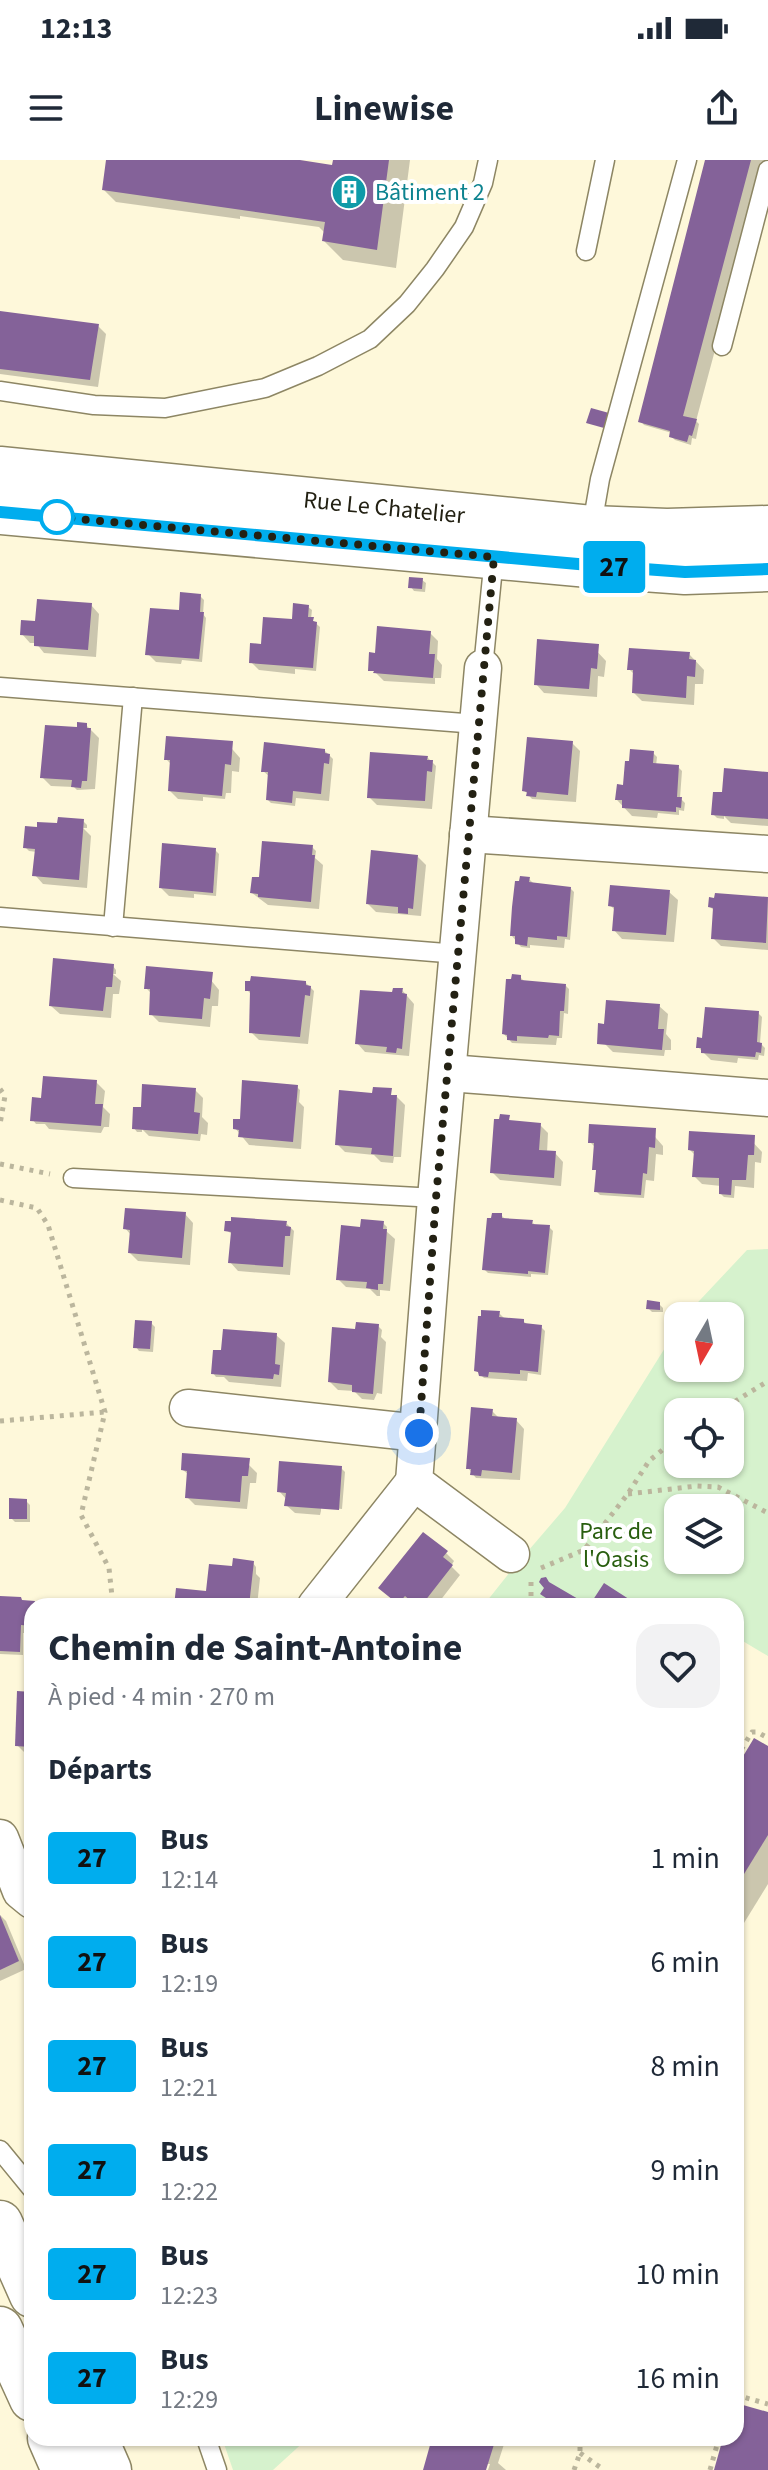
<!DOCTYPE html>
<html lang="fr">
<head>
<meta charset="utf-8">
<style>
  :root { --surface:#fff; --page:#f2f2f3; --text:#1f2937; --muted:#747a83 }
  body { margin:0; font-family:"Source Sans 3",sans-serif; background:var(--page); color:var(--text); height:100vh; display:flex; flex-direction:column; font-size:30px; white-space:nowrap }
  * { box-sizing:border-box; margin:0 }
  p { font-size:26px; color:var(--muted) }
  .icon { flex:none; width:44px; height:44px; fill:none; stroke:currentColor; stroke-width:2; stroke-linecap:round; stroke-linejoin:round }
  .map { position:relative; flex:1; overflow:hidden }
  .side { position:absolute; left:24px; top:1438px; width:720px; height:848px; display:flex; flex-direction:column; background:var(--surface); border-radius:24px; box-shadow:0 2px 6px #0004 }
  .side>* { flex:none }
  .badge { padding:0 16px; border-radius:6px; font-size:28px; line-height:52px }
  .needle { width:52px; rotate:189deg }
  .controls { position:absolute; left:664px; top:1142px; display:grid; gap:16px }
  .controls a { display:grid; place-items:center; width:80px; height:80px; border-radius:16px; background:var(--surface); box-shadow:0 2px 6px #0004; font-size:40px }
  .you { position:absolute; width:40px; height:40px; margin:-20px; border:6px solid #fff; border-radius:50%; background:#1a73e8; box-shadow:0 0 0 12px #1a73e833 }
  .map>.badge { position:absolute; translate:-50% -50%; box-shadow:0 0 0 4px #fff }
  h2 { padding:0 24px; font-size:30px; line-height:72px }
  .round { display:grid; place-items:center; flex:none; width:84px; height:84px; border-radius:24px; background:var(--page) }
  .head { display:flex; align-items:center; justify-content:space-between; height:136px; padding:0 24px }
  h1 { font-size:38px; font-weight:700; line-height:60px }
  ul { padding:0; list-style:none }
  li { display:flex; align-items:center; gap:24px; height:104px; padding:0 24px }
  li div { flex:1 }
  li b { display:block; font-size:30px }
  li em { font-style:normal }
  li .badge { min-width:88px; font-weight:700; text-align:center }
  .status { display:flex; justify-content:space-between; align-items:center; height:56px; padding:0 40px; background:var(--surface); direction:ltr }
  .status svg { height:22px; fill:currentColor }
  header { display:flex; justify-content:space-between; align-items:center; height:104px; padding:0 24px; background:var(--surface); font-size:36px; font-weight:700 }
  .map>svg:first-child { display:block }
  .green { fill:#d6f2cd; fill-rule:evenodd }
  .shadow { fill:#0003 }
  .building { fill:#846299 }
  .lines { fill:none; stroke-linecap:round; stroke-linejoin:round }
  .lane-casing { stroke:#8d8664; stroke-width:21 }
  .street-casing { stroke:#8d8664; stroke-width:39 }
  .secondary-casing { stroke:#8d8664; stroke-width:47 }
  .path { stroke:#bbb69d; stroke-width:5; stroke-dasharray:4 6; stroke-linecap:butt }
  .lane { stroke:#fff; stroke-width:18 }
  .street { stroke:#fff; stroke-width:36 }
  .secondary { stroke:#fff; stroke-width:44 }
  .line-casing { stroke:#fff; stroke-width:18 }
  .line { stroke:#00adee; stroke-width:12 }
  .walk { stroke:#232113; stroke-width:8; stroke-dasharray:0 14.4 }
  .stop-dot { fill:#fff; stroke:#00adee; stroke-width:4 }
  .labels { text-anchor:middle; stroke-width:8; stroke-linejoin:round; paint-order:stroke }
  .culture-label { font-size:24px; fill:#0d838f; stroke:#fff; text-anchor:start }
  .street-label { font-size:24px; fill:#232113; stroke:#fff }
  .park-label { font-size:24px; fill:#285e0e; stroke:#fff }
</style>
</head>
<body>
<div class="status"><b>12:13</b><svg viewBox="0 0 49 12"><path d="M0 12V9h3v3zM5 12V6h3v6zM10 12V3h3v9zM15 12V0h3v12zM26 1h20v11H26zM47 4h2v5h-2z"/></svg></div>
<header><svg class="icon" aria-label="menu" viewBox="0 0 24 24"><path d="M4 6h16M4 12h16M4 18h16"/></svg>Linewise<svg class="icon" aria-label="share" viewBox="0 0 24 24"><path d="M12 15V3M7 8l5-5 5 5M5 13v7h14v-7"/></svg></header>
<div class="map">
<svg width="768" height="2310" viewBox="0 0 768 2310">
  <rect width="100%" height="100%" fill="#fef8da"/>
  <g class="green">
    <path d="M768 1089V1496L736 1477V1446H483L510 1412 565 1348 678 1167V1208H730V1156H685L747 1090ZM678 1252H730V1304H678ZM678 1348H730V1400H678Z"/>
    <polygon points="222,2278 308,2278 273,2310 233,2310"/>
  </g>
  <g class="shadow">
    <polygon points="108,0 285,0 334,7 335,0 410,0 396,108 343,100 324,81 325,73 319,67 240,56 240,59 116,42 104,30"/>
    <polygon points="707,0 766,0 696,261 699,264 696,279 692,278 691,285 675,280 671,276 672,273 644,265 641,261"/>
    <polygon points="0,153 98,166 106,174 98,227 0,214"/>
    <polygon points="422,420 426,423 425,432 414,431 411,427"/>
    <polygon points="200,436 204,440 203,454 206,458 202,502 182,500 181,504 156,502 148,494 180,453"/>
    <polygon points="91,445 99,454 96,497 44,493 36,483 30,483 22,474 37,463"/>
    <polygon points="308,447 312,450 311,459 320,467 316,511 295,509 295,514 259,510 251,502 263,486 293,462"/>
    <polygon points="430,473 438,481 437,499 442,505 441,518 435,518 435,524 384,521 375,512 377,495"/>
    <polygon points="592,486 606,501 604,517 598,516 597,537 544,533 536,524"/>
    <polygon points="689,494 704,510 703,524 695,524 694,545 642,541 634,533 635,515 629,509"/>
    <polygon points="86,565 99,578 95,629 77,630 74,627 51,626 42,617"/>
    <polygon points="226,582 240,598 239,612 232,611 231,633 226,633 225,639 203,637 203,641 178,639 170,631 172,605 166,599"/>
    <polygon points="572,583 580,591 576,642 532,639 524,630"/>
    <polygon points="325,591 333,599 329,641 296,638 295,646 271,643 268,640 270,617 263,611"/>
    <polygon points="653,593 657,597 656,606 678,607 682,611 680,638 685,643 684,651 679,650 679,655 658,653 657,658 632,656 617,640"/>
    <polygon points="427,597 436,606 432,649 377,645 369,637"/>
    <polygon points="768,614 768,666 731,663 724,656 724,659 717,658 713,654"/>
    <polygon points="83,661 87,665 87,668 83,668 91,676 87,728 43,724 35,715 37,692 29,691 25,687 59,665"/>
    <polygon points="312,687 316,691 315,698 323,705 319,749 268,745 252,733 261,720"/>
    <polygon points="215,690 219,694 216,736 194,734 194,738 169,736 161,728"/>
    <polygon points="418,697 426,705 421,756 376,752 368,744"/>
    <polygon points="529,719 533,723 570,728 574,732 570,780 565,779 564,788 530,785 530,788 521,787 512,776"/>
    <polygon points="669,732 678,740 674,782 622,779 614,770 616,751 610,745"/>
    <polygon points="716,735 768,739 768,790 721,786 713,778 715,751 710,747 716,740"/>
    <polygon points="113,806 116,810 116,814 113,814 121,821 119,834 113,834 111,858 60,854 51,846"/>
    <polygon points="206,814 219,830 218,846 212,846 210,867 159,862 151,854 152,834 146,828"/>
    <polygon points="520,817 524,821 566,826 569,829 568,854 564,853 562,878 557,878 556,885 512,883 504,874"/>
    <polygon points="305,822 314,831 308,884 259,880 251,872 251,834 247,830"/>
    <polygon points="402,830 414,844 409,896 365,892 357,883"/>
    <polygon points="659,846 668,854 666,874 671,880 671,890 665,890 664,896 613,892 599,878"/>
    <polygon points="758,853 762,857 760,883 765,888 764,896 759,895 758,900 738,898 737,903 711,900 698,887 701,880"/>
    <polygon points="96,922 105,931 103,947 110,954 109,967 104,967 101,973 49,969 45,964 36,964 33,960 43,940"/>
    <polygon points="297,927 300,930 299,942 304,947 301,989 249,985 235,968 241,961"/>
    <polygon points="195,930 203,938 202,957 208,963 207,975 201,974 200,981 149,976 142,969 142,972 137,972 134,968"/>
    <polygon points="374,935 397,937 405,945 401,997 394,997 393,1003 381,1002 374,995 345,992 337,984"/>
    <polygon points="540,965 548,973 547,993 555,993 563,1002 561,1026 500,1020 492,1012"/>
    <polygon points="649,970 663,986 663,995 656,994 654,1021 646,1020 644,1038 600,1035 596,1031 596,988 590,982"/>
    <polygon points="748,977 762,992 761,1003 755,1002 754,1028 735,1026 734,1038 724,1037 721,1034 721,1026 702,1024 694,1016 696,996 690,990"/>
    <polygon points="185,1054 193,1063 190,1105 138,1101 130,1093 131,1075 125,1068"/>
    <polygon points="501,1055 505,1059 532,1062 536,1066 549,1067 553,1071 548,1115 531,1114 531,1117 488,1113 484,1109"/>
    <polygon points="286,1063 294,1071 290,1115 238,1111 230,1102 232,1074 226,1070"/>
    <polygon points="383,1063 387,1067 386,1071 395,1079 390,1131 380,1130 380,1136 377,1136 370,1129 346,1127 338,1119 362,1069"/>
    <polygon points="659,1144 663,1148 663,1152 652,1152 648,1148"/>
    <polygon points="499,1153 506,1160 523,1161 528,1165 541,1167 545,1171 541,1215 528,1213 527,1221 484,1218 476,1210"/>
    <polygon points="151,1163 155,1167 153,1192 139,1191 136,1187"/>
    <polygon points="378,1166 382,1170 381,1177 386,1182 382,1234 377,1233 374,1240 362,1239 354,1231 338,1230 330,1222 357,1171"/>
    <polygon points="276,1175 285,1183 281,1227 229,1222 224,1217 216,1217 213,1213"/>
    <polygon points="492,1251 500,1259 516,1260 524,1269 520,1320 476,1318 468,1308"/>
    <polygon points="249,1305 257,1313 256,1323 250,1323 247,1349 195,1345 187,1337 189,1315 183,1310"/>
    <polygon points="341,1308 345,1312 342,1349 321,1347 321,1351 342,1353 321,1351 320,1355 295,1353 286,1345 287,1340 279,1331"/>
    <polygon points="26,1341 30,1345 30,1362 15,1362 11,1358"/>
    <polygon points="446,1393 454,1401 451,1406 460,1415 436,1446 418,1446 414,1443 411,1446 401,1446 394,1440"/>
    <polygon points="253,1403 256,1407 256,1414 260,1418 257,1446 176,1446 207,1433"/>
    <polygon points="0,1438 34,1443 36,1446 32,1446 32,1469 28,1469 28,1473 23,1473 23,1495 0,1494"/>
    <polygon points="32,1534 32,1594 25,1593 17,1585"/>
    <polygon points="768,1588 768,1724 736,1776 736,1612"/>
    <polygon points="0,1755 6,1761 26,1809 0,1821"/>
    <polygon points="434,2278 468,2288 464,2278 506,2278 498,2303 506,2310 488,2310 490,2304 486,2304 484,2310 425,2310"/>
  </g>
  <g class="building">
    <polygon points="106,0 300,0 332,5 333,0 389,0 377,90 322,81 325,62 102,30"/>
    <polygon points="705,0 751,0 683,256 697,259 692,276 689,275 687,282 669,277 670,271 638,262"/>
    <polygon points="0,151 99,164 90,220 0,209"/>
    <polygon points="591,248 609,253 604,268 586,263"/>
    <polygon points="409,417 423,418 422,429 408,428"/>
    <polygon points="180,432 201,434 200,452 204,452 199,499 145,495 150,448 179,450"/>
    <polygon points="37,439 92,443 88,490 34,486 34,476 20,475 21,460 35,461"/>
    <polygon points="293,443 309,445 308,457 314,457 313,461 317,462 313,508 249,503 250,483 261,484 263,457 292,459"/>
    <polygon points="377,466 431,471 429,494 435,494 433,518 373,513 374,511 368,511 369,492 375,493"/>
    <polygon points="537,479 599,484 597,509 591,508 589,529 534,525"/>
    <polygon points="629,488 690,492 689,499 696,500 695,517 687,516 686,538 632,533 633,510 627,510"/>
    <polygon points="77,562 87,563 87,568 91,568 87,621 82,621 81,628 71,627 72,620 40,618 45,565 77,567"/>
    <polygon points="166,576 233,581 231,605 225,604 222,636 168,631 170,600 164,600"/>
    <polygon points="527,577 573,581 568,635 537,632 536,637 526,636 527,632 522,631"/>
    <polygon points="264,582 325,589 325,593 330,594 329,604 324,603 321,634 293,631 292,643 266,640 268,612 261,612"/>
    <polygon points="630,589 654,591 653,603 679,605 677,637 682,637 681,648 676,647 676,652 622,648 622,640 615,640 617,624 623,625 625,601 629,601"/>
    <polygon points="370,592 428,596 427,600 433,600 432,612 427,611 425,641 367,638"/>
    <polygon points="724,608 768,612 768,659 711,655 713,632 722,632"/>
    <polygon points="58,657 84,659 79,720 32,716 35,689 23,688 25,666 37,667 37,662 57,663"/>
    <polygon points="262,681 313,685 312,695 315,695 311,742 258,737 258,734 250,733 252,717 259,717"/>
    <polygon points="162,683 216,688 213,733 159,728"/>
    <polygon points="371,690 418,695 413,749 408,748 408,754 398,753 398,747 366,744"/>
    <polygon points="520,716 530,717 529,722 571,727 567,777 557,776 557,780 528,777 527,786 515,784 515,776 510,776 512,747 515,721 519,721"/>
    <polygon points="610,725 670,730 666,775 612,771 614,747 608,746"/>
    <polygon points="715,733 768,737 766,783 711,779 713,748 708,747 709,737 714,738"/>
    <polygon points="53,798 114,804 112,827 106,827 103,851 49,846"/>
    <polygon points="146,806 213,812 210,839 204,838 202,859 149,855 150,829 144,829"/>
    <polygon points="512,814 521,815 521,820 566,824 564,851 560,851 559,876 549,875 548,878 517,876 517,881 507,880 507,875 502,874 506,819 511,819"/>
    <polygon points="251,816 306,821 306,825 311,826 310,836 305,835 300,877 249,873 250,831 245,831 245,821 250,821"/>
    <polygon points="393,828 403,828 402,833 407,834 402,889 397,888 396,893 386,892 387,887 355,884 360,830 392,832"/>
    <polygon points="606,840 660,844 658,869 664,869 662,890 597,884 598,863 604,864"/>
    <polygon points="705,847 759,851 757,882 762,883 761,893 756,892 755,897 701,893 701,888 696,888 697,877 702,878"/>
    <polygon points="43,916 97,920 95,944 103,944 101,966 30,961 32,937 41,938"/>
    <polygon points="242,920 298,925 293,982 238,977 239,970 233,969 233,959 240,959"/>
    <polygon points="142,924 196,928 194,952 200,953 198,974 132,969 133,947 141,947"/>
    <polygon points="373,927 392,928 391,935 397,935 393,996 371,994 372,988 335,985 339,930 372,933"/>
    <polygon points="500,954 510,955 509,960 541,963 539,990 556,991 554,1018 490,1013 494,959 499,959"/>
    <polygon points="589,964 656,968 655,988 649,987 647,1014 643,1013 641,1035 594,1032 596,1010 592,1010 594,983 588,983"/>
    <polygon points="689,971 755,975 754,995 748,995 746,1020 732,1020 731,1035 719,1034 719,1018 692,1017 694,991 688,990"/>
    <polygon points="125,1048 186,1052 182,1098 128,1093 130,1070 123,1069"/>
    <polygon points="492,1053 502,1053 502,1058 533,1060 532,1064 550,1065 545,1113 528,1111 528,1114 482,1110 487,1058 491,1058"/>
    <polygon points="231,1057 287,1061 286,1066 291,1067 290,1076 285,1076 283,1107 228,1103 231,1072 224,1071 225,1061 231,1061"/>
    <polygon points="361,1059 384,1061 383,1069 387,1069 383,1124 378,1124 378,1130 366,1128 367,1122 336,1120 341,1065 360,1067"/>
    <polygon points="647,1140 660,1142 660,1150 646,1149"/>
    <polygon points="481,1150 500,1151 499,1157 524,1159 524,1163 542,1165 538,1212 520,1210 520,1214 489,1212 488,1217 479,1216 478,1212 474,1211 478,1156 481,1156"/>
    <polygon points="135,1160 152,1161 150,1189 133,1188"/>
    <polygon points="356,1162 379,1164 373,1234 352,1232 352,1225 328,1222 332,1167 355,1169"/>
    <polygon points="223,1169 277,1173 275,1204 280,1205 279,1215 274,1214 273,1219 211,1214 213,1190 221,1190"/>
    <polygon points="471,1247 493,1249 492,1256 517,1258 512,1313 482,1310 481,1316 470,1315 471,1309 466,1309"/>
    <polygon points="182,1293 250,1298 248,1316 242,1316 240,1342 185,1338 187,1311 181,1310"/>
    <polygon points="279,1301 342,1306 339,1350 284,1346 286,1333 277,1332"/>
    <polygon points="9,1338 27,1339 27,1359 9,1359"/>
    <polygon points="423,1372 448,1391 443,1397 453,1405 421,1446 417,1446 405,1436 398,1444 378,1428"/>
    <polygon points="233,1398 254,1401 249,1446 174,1446 176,1428 206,1431 209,1404 232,1406"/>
    <polygon points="546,1417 549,1422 585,1443 583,1446 558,1446 540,1434 544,1428 539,1422 541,1418"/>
    <polygon points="604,1423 635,1443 640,1446 589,1446"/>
    <polygon points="0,1436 21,1437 22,1440 35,1441 34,1446 32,1446 32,1466 21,1465 20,1492 0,1491"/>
    <polygon points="17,1531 32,1532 32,1587 15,1586"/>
    <polygon points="754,1578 768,1586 768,1675 736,1727 736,1608"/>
    <polygon points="0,1755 19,1801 0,1810"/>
    <polygon points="736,2243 768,2252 768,2310 714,2310 723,2278 736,2278"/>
    <polygon points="432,2278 443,2278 460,2283 462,2278 496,2278 486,2310 423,2310"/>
  </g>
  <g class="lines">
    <defs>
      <g id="lane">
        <polyline points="586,91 605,0"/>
        <polyline points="722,186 768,10"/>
        <polyline points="0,231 94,245 165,248 265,228 318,206 370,179 407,144 435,109 464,67 483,23 488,0"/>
        <polyline points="591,371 600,319 687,0"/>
        <polyline points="483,508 494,397"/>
        <polyline points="0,527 477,564"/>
        <polyline points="0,757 458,794"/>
        <polyline points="113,767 133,537"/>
        <polyline points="73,1018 436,1038"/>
        <polyline points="0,1990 32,2029"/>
        <polyline points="206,2278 217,2310"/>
      </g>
      <g id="street">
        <polyline points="483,508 436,1038 414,1322 511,1394"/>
        <polyline points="468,674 768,694"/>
        <polyline points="449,913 768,938"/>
        <polyline points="188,1248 419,1273"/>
        <polyline points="316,1446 414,1322"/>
        <polyline points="0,1678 21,1731 32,1740"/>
      </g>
      <g id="secondary">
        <path id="s1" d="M0 309 591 368 667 371 768 368"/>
        <polyline points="0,352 589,405 685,412 768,409"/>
        <polyline points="0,2063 32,2135"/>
        <polyline points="0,2169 32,2239"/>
        <polyline points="50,2278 64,2310"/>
        <polyline points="95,2278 109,2310"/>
      </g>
    </defs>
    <use href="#lane" class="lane-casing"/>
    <use href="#street" class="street-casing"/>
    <use href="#secondary" class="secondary-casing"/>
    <g class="path">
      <polyline points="0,929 5,936 0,964"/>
      <polyline points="0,1004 50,1014"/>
      <polyline points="0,1040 37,1048 48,1065 105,1252 81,1355 109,1408 113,1446"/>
      <polyline points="718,1252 768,1221"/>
      <polyline points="0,1261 105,1252"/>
      <polyline points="628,1334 697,1326 718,1327 768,1353"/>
      <polyline points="541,1408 584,1390 627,1335 649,1301 678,1277"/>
      <polyline points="531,1422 531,1446"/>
      <polyline points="736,1598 752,1572 757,1572 768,1578"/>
      <polyline points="736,2235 768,2244"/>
      <polyline points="580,2293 604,2310"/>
      <polyline points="574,2310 580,2293 580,2278"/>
      <polyline points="710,2310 719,2278"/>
    </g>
    <use href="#lane" class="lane"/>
    <use href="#street" class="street"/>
    <use href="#secondary" class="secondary"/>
  </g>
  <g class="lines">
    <defs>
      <polyline id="line" points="0,352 589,405 685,412 768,409"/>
    </defs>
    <use href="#line" class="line-casing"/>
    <use href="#line" class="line"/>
    <polyline class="walk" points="57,357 494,397 436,1038 419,1273"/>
  </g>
  <defs>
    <symbol id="building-disc" viewBox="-11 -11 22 22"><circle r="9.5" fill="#0f9aa8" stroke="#fff"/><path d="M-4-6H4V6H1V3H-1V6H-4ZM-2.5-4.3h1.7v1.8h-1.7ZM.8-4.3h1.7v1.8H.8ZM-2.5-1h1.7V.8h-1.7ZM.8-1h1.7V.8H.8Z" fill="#fff"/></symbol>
  </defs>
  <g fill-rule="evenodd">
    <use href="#building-disc" x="329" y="12" width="40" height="40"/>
  </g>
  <circle class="stop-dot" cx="57" cy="357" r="16"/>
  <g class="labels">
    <g class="culture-label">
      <text x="375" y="40">Bâtiment 2</text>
    </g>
    <g class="street-label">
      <text dy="8" stroke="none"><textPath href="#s1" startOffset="386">Rue Le Chatelier</textPath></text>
    </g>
    <g class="park-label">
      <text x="616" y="1379">Parc de<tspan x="616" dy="28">l'Oasis</tspan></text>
    </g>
  </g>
</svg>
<div class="controls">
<a><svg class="needle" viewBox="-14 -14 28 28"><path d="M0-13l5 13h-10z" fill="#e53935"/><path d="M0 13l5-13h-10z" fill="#747a83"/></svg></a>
<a><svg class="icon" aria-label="locate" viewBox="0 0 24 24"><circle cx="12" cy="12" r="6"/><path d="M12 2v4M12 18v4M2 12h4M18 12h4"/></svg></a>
<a><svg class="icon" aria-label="layers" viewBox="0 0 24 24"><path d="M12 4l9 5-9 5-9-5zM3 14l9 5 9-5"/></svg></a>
</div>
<div class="you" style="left:419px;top:1273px"></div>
<b class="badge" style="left:614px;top:407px;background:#00adee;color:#111">27</b>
<section class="side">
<div class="head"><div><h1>Chemin de Saint-Antoine</h1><p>À pied · 4 min · 270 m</p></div><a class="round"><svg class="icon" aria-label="heart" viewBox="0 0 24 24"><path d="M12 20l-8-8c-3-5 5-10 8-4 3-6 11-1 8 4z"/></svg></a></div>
<h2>Départs</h2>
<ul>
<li><span class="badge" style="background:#00adee;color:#111">27</span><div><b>Bus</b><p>12:14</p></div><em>1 min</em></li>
<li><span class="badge" style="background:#00adee;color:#111">27</span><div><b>Bus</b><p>12:19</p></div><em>6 min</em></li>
<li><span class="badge" style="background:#00adee;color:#111">27</span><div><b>Bus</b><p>12:21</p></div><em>8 min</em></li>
<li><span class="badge" style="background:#00adee;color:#111">27</span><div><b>Bus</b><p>12:22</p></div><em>9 min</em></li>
<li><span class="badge" style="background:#00adee;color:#111">27</span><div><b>Bus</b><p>12:23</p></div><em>10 min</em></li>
<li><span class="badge" style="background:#00adee;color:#111">27</span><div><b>Bus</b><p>12:29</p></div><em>16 min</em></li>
</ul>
</section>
</div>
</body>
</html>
